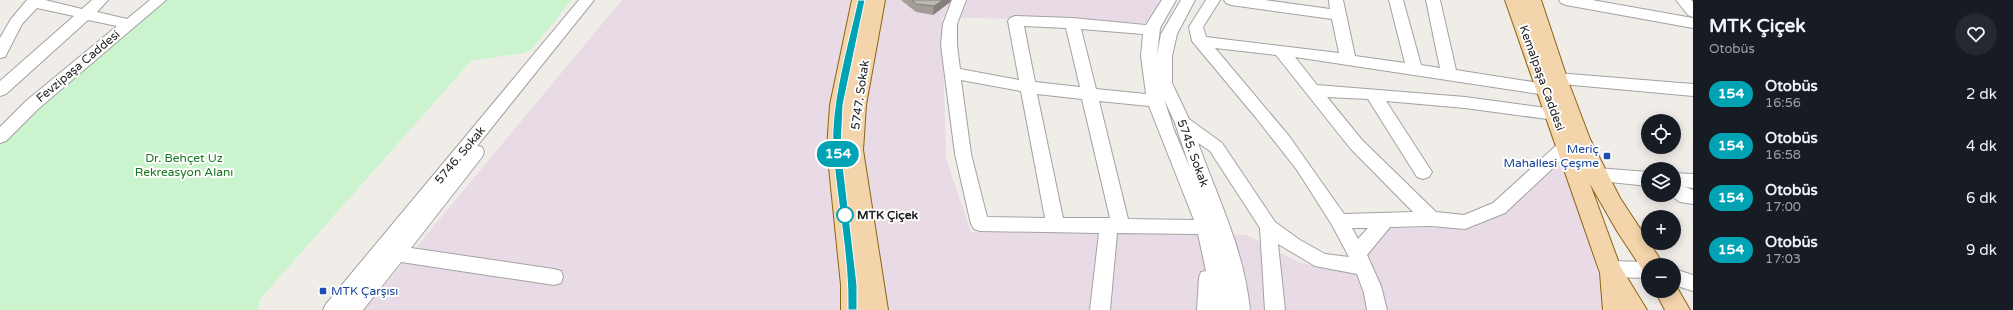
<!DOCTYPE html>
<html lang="tr">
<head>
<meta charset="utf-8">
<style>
  :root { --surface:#171b24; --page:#242831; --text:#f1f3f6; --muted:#9ea1a6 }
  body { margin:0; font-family:"Varela Round",sans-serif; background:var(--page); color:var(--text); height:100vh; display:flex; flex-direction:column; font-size:15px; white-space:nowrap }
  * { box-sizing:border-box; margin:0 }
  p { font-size:13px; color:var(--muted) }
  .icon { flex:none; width:22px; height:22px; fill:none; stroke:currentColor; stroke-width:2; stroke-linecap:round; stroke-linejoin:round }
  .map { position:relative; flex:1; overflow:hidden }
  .side { display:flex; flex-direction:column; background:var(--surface); width:320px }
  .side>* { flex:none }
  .badge { padding:0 8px; border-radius:13px; font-size:14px; line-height:26px }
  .fabs { position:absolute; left:1641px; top:114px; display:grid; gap:8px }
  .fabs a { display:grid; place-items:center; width:40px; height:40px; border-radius:50%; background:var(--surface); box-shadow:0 2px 10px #0003; font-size:20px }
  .map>.badge { position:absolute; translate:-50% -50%; box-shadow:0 0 0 2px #fff }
  .round { display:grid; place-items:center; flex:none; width:42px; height:42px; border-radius:21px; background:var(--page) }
  .summary { display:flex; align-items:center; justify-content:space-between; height:68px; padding:0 16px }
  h1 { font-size:19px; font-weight:700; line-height:30px }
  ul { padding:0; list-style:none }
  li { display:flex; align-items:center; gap:12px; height:52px; padding:0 16px }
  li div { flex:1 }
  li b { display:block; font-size:15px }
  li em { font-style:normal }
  li .badge { min-width:44px; font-weight:700; text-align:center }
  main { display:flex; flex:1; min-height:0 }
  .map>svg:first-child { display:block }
  .industrial { fill:#e8dbe6 }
  .park { fill:#cbf4ce }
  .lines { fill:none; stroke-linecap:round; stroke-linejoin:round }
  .minor-casing { stroke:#a2a2a2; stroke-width:2 }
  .major-casing { stroke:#8d6410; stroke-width:2 }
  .minor { fill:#fff; fill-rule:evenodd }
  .major { fill:#f3d4ab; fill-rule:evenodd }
  .wall { fill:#a39d98 }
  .shaded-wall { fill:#84807c }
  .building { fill:#bdb7b1; stroke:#84807c }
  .line { fill:#00a3b4; stroke:#fff }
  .transit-dot { fill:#1a4fb4; stroke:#fff; stroke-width:1.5 }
  .stop-dot { fill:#fff; stroke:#00a3b4; stroke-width:2 }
  .labels { text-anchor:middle; stroke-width:4; stroke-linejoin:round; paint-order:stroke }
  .street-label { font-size:12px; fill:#212121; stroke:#fff }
  .transit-label { font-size:12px; fill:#164399; stroke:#fff; text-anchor:end }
  .park-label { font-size:12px; fill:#187620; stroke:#fff }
  .stop-label { font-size:12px; font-weight:bold; fill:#212121; stroke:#fff; text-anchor:start }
</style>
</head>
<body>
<main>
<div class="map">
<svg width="1693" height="310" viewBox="0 0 1693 310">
  <rect width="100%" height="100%" fill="#f0ede8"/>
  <polygon class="industrial" points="622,0 1165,0 1146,23 942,17 946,159 971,232 1247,235 1300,263 1338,270 1383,228 1472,228 1516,203 1563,157 1599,277 1605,310 364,310"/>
  <polygon class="park" points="160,0 572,0 531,50 524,53 471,61 260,299 258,310 0,310 0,137"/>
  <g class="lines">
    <defs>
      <g id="minor">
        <polygon points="27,0 45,0 82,9 92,0 108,0 97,12 127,19 150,0 166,0 38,109 6,141 0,143 0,127 26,101 117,26 88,20 6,94 0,96 0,81 74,16 37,8 22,24 5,57 0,58 0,38 11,19"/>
        <polygon points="579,0 594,0 477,146 482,147 484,152 482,157 411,248 554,269 561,271 563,277 561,283 554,285 401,262 363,310 323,310 326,304"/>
        <path d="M952 0H966L957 24V45L960 69 1019 80 1008 21 1010 18 1015 16 1072 18 1146 25 1162 0H1176L1160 28 1157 55 1161 34 1181 0H1195L1177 34 1172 56V83L1189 119 1222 143 1275 222 1300 240 1325 254 1349 257 1332 225 1297 170 1257 119 1192 41 1189 27 1206 0H1220L1203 27 1206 37 1339 53 1332 19 1231 5 1226 3 1224 0H1265L1330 9 1329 0H1343L1355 56 1405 63 1389 0H1403L1421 65 1440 68 1426 0H1440L1456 70 1552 85 1554 89 1552 93 1546 95 1295 57 1317 85 1465 97 1561 110 1563 114 1561 118 1555 120 1465 108 1386 101 1432 172 1429 177 1423 179 1417 177 1368 99 1327 97 1362 140 1436 212 1464 215 1493 203 1560 142 1566 140 1572 142 1574 146 1572 150 1505 213 1465 229 1431 226 1390 227 1367 255 1381 286 1387 310H1367L1364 293 1357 274 1315 266 1278 244 1285 310H1265L1260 228 1210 151 1198 143C1218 199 1244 249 1250 310H1197L1199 278 1201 272 1206 271 1198 234 1117 233 1110 310H1090L1099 233 980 231 974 229 971 224 955 154 941 45 943 24ZM1024 26 1066 28 1080 87 1035 82ZM1081 29 1143 34 1141 56 1146 94 1096 89ZM1215 48 1276 55 1350 148 1413 212 1344 214 1289 136ZM961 80 1021 91 1045 218 987 217 971 154ZM1037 94 1082 99 1110 218H1063ZM1164 99 1175 123 1190 168 1174 130ZM1099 101 1149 106 1194 220 1128 219ZM1352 228H1368L1358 239Z"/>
        <polygon points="1559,0 1592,0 1693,18 1693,28 1566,5 1561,3"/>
        <polygon points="1676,0 1691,0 1693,2 1693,17 1688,15"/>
        <polygon points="1557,73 1693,84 1693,96 1551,83 1549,79 1551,75"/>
        <polygon points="1597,168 1648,172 1648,186 1591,180 1588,175 1591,170"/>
        <polygon points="1674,173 1693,174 1693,188 1685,187 1693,190 1693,204 1680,202 1670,195 1674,195"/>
        <polygon points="1610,261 1648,262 1655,265 1648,265 1648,278 1610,277 1603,275 1601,269 1603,263"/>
        <polygon points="1674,269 1693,275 1693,291 1674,285"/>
      </g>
      <g id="major">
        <polygon points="852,0 885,0 866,105 863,150 888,310 841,310 841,285 827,148 830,105"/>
        <polygon points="1505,0 1541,0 1568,81 1590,139 1620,198 1664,265 1648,265 1648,273 1644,272 1617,231 1590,184 1620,266 1647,310 1603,310 1600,273"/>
        <polygon points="1674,283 1675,284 1690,310 1665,310 1655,291 1674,291"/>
      </g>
    </defs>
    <use href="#minor" class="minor-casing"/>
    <use href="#major" class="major-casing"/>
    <use href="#minor" class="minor"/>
    <use href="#major" class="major"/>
  </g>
  <g class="wall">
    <polygon points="901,0 951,0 949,3 933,15 916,12"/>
    <polygon points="1674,175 1679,181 1674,185"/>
  </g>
  <polygon class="shaded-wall" points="943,0 951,0 949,3 933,15 934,6"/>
  <g class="building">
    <polygon points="912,0 943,0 934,6 916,4"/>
    <polygon points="1674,175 1679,176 1679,181 1674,178"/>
  </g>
  <path class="line" d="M858 0H865L843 105 841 148 857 285V310H848C849 256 837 203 833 150 830 104 848 45 858 0Z"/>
  <g class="transit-dot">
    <rect x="1603" y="152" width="8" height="8" rx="2"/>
    <rect x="319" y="287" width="8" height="8" rx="2"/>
  </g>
  <circle class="stop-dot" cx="845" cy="215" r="8"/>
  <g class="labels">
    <g class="street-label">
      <text transform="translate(78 66) rotate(-40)" y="4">Fevzipaşa Caddesi</text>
      <text transform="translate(1542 78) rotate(70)" y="4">Kemalpaşa Caddesi</text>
      <text transform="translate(860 95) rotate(-82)" y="4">5747. Sokak</text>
      <text transform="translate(1193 153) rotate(70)" y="4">5745. Sokak</text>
      <text transform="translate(460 155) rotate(-50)" y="4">5746. Sokak</text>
    </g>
    <g class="transit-label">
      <text x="1599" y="153">Meriç<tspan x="1599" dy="14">Mahallesi Çeşme</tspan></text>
      <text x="331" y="295" text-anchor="start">MTK Çarşısı</text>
    </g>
    <g class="park-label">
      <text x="184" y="162">Dr. Behçet Uz<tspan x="184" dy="14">Rekreasyon Alanı</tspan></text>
    </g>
    <g class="stop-label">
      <text x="857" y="219">MTK Çiçek</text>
    </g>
  </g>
</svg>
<div class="fabs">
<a><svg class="icon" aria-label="locate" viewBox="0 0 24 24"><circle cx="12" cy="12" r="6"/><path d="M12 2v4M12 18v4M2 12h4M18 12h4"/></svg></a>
<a><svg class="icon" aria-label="layers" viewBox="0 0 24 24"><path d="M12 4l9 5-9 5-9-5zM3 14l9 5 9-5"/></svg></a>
<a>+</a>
<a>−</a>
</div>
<b class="badge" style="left:838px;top:154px;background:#00a3b4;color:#fff">154</b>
</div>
<section class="side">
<div class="summary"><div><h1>MTK Çiçek</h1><p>Otobüs</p></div><a class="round"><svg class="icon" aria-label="heart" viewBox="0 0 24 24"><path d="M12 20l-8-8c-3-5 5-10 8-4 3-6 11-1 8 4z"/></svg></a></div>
<ul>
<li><span class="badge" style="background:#00a3b4;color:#fff">154</span><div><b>Otobüs</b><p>16:56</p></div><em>2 dk</em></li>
<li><span class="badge" style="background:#00a3b4;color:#fff">154</span><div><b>Otobüs</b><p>16:58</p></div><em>4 dk</em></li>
<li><span class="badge" style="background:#00a3b4;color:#fff">154</span><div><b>Otobüs</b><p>17:00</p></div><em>6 dk</em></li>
<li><span class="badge" style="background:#00a3b4;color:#fff">154</span><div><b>Otobüs</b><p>17:03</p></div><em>9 dk</em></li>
</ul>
</section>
</main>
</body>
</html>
